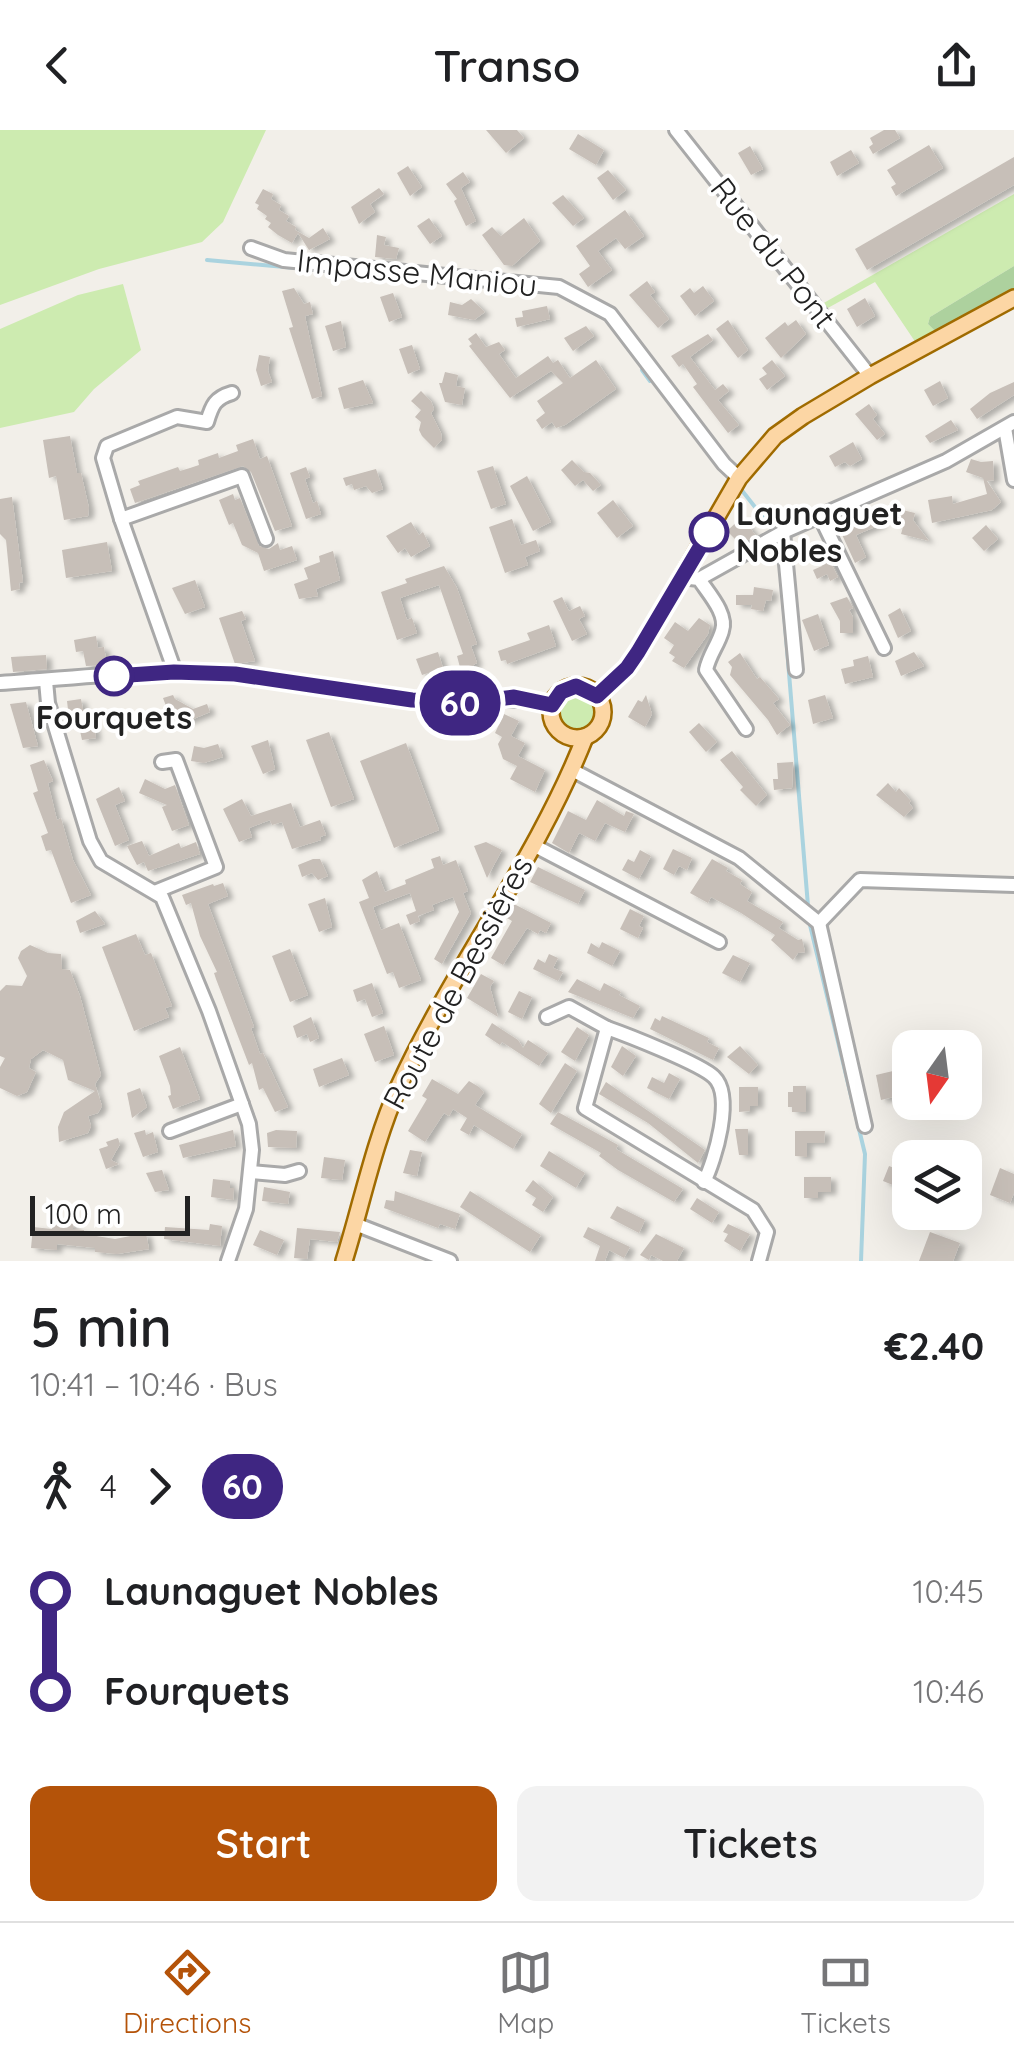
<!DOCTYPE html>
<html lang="en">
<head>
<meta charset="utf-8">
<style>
  :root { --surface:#fff; --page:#f2f2f2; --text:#202124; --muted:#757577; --line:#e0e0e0; --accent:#b45309 }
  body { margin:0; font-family:Quicksand,sans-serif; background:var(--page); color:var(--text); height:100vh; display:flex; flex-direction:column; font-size:38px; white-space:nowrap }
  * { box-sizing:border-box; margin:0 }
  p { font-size:32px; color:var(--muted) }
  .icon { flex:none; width:55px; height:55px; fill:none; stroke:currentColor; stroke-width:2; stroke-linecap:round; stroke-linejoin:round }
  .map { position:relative; height:1131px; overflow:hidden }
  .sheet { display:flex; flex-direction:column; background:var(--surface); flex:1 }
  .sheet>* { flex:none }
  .badge { padding:0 20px; border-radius:32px; font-size:35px; line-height:65px }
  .needle { width:65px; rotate:194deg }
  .fabs { position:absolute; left:892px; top:900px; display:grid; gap:20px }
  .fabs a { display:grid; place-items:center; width:90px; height:90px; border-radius:20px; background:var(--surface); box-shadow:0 10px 40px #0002; font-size:50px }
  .scale { position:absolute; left:30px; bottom:25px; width:160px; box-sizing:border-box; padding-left:10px; border:5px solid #222; border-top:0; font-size:28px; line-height:35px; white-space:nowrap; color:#222; -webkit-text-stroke:8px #fff; paint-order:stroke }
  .map>.badge { position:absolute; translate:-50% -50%; box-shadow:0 0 0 5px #fff }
  .legs { display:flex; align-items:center; gap:15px; height:110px; padding:0 30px; font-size:32px }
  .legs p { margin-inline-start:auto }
  .overview { display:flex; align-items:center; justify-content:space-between; height:170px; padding:0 30px }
  h1 { font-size:55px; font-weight:600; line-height:75px }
  .primary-button { display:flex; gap:20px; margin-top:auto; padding:20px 30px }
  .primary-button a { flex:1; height:115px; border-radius:20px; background:var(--accent); color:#fff; font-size:40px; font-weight:600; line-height:115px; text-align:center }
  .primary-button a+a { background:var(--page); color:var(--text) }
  ul { padding:0 30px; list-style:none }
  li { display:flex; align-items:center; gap:35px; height:100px; font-size:38px }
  li i { display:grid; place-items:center; width:15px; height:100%; margin:0 12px; background:currentColor }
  li i::after { content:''; width:25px; height:25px; margin:-12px; border:8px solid; border-radius:50%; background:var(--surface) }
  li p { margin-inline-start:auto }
  li:first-child i { background:linear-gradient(#0000 50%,currentColor 0) }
  li:last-child i { background:linear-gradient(currentColor 50%,#0000 0) }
  header { display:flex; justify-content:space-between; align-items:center; height:130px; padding:0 30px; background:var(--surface); font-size:45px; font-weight:600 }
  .tabs { display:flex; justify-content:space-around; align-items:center; height:140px; border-top:2px solid var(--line); background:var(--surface); font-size:28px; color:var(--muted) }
  .tabs a { display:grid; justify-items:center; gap:5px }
  .tabs .selected { color:var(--accent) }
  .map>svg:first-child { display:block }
  .grass { fill:#cdebb0 }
  .forest { fill:#add19e }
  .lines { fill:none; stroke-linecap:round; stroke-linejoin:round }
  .stream { stroke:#aad3df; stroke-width:4 }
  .building { fill:#c7bfb8; filter:url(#shadow) }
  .minor-casing { stroke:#a9a9a9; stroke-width:18 }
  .major-casing { stroke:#a06b00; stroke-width:20 }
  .minor { stroke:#fff; stroke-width:12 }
  .major { stroke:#fcd6a4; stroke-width:15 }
  .line-1-casing { stroke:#fff; stroke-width:22 }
  .line-1 { stroke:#3f2682; stroke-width:15 }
  .stop-1-dot { fill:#fff; stroke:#3f2682; stroke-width:5 }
  .labels { text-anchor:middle; stroke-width:8; stroke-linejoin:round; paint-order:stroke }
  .street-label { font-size:32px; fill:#222; stroke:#fff }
  .stop-label { font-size:32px; font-weight:bold; fill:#222; stroke:#fff; text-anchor:start }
</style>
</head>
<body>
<header><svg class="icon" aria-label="back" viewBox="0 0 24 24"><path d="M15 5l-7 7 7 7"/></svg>Transo<svg class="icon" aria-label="share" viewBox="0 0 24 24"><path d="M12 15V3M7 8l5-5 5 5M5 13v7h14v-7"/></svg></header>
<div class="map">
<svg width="1014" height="1131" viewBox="0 0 1014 1131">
  <defs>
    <filter id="shadow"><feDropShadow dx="5.5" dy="3" stdDeviation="2.5" flood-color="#0004"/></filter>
  </defs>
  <rect width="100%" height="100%" fill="#f2efe9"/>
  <g class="grass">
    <polygon points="0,0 266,0 223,92 202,112 99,139 0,175"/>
    <polygon points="1014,64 1014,136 930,187 928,194 936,202 916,213 875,152 826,179 822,174"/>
    <polygon points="123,154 141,220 94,259 74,282 0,298 0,199 78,165"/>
    <circle cx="577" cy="581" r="19"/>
  </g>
  <polygon class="forest" points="1014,136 1014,159 936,202 928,194 930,187"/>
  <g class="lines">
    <g class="stream">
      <polyline points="207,130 341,142"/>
      <polyline points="642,240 650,251"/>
      <polyline points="740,358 770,396"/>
      <polyline points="781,445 808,776"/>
      <polyline points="810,795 865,1024 861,1131"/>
    </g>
  </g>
  <g class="building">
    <polygon points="486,0 517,0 524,8 506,23"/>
    <polygon points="884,0 895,0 900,8 873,24 869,17 873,14 870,8"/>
    <polygon points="578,4 604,20 596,35 569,19"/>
    <polygon points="929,15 943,38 896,66 891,57 896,54 887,40"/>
    <polygon points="750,16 763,39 751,45 738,23"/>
    <polygon points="851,20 859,33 837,46 830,32"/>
    <polygon points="1014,27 1014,55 867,140 855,119"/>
    <polygon points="408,36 422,57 410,66 397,43"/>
    <polygon points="608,40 626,60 613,70 597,48"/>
    <polygon points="463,42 470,52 461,58 476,91 466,96 454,71 457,69 446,54"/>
    <polygon points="379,58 384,64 370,74 375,82 359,94 351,77"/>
    <polygon points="263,59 273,64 271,69 281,75 279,80 289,86 286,91 296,97 295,100 309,108 323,98 330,109 309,120 298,103 292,113 278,105 268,97 271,93 265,89 267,86 257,79 259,75 255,73"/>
    <polygon points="563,65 584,88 573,96 552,73"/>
    <polygon points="625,80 644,106 625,119 616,108 598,121 612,140 588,157 579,144 590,136 576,116"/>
    <polygon points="429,88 442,106 430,114 417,96"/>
    <polygon points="524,88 540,111 512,136 504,135 482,105 492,97 501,106"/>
    <polygon points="377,105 386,107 384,115 399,118 396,129 375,127"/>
    <polygon points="647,151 655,162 650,165 669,189 658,198 629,165"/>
    <polygon points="703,156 714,171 695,186 680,166 690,158 694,163"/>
    <polygon points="294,158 304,174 310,172 313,184 305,186 322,266 312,269 289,198 293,197 282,161"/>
    <polygon points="393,163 402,187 389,192 380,167"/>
    <polygon points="865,168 875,186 857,197 847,179"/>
    <polygon points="471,169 485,182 474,190 448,185 450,172 462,175"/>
    <polygon points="547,176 550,189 517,197 515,188 523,187 522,181"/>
    <polygon points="728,190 748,220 738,228 716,199"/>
    <polygon points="796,190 806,204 781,228 765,208 785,192 788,196"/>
    <polygon points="341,191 346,217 333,221 325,196"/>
    <polygon points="586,196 594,206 573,221 564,208"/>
    <polygon points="476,203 486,217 499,212 505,220 499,224 516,248 548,226 553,233 558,230 570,248 596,230 616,259 565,295 556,298 552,292 542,299 536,290 545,283 537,271 563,253 551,241 510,268 469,216 472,214 468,209"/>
    <polygon points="708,204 713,210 690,227 715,260 723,254 729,261 718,270 739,295 728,303 693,257 697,254 683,234 679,237 671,226"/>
    <polygon points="412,215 420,239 408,244 399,219"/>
    <polygon points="259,225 270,227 268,241 272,252 261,256 256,240"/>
    <polygon points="772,230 785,246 767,260 759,249 767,244 762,238"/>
    <polygon points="445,242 458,245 456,256 465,258 462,275 445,272 439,253 442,253"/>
    <polygon points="363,250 373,273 344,279 338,258"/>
    <polygon points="940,251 948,268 933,276 924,260"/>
    <polygon points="1014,252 1014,265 977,289 970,279 990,263"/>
    <polygon points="421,261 431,271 434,279 431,283 441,303 442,310 434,318 422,306 419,300 421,292 415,287 421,280 411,271"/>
    <polygon points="869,274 877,285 873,289 885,304 877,310 855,284"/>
    <polygon points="951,290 958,300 930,313 925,306"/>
    <polygon points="70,306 77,343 81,343 89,378 88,386 64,390 56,346 49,348 43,310"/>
    <polygon points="253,309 260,329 267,326 292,396 275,401 251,342 243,336 135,373 130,359 140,355 138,351 178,337 180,341 190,338 199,335 198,330 218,323 219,328 238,321 236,315"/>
    <polygon points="853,312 862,329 850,336 845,332 835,337 829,326"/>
    <polygon points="971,329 981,332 993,331 994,350 987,351 1001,372 992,380 932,393 928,370 952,366 953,374 987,364 983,348 966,342"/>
    <polygon points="572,330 584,342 590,343 601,355 593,361 583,350 575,356 561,340"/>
    <polygon points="493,336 506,374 491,379 477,341"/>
    <polygon points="306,337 310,347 305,349 313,373 317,371 321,384 306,389 290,343"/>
    <polygon points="376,339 383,359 372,363 366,356 354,360 352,354 346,356 343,348"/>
    <polygon points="527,346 551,392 533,401 510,356"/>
    <polygon points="233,364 235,370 240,368 259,416 269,419 278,413 280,420 292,416 297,430 264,441 258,423 242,415 233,393 229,395 219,370"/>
    <polygon points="12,367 23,452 19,453 20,459 11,461 6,410 0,404 0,369"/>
    <polygon points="613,370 633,396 617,408 597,383"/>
    <polygon points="898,379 915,383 913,390 929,411 901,404 903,397 897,396"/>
    <polygon points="876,381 882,394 856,405 866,427 855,433 839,398"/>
    <polygon points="742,387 756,406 742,413 739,407 736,410 727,401"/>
    <polygon points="512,389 521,415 536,410 540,421 525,427 528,435 505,443 489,397"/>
    <polygon points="411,392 419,405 423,402 430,416 411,427 405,418 398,423 386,406"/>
    <polygon points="986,395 998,409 984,421 972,408"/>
    <polygon points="107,412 112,441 66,448 62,420"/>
    <polygon points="333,421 340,450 316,459 318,466 299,469 294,454 308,449 304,438 320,432 319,426"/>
    <polygon points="826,423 838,447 830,451 827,444 817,449 813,440 822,436 818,427"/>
    <polygon points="444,436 457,458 477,514 471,516 477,533 473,535 474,540 462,545 457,526 463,524 439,455 400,468 407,490 412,488 417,503 397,510 381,462 407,453 405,449"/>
    <polygon points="195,450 205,477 185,484 172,458"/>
    <polygon points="754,457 773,460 771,471 766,470 763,481 751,479 752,475 736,475 736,465 753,465"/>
    <polygon points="562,467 569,481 580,476 585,486 579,489 587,504 572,511 553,471"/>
    <polygon points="847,467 853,478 849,480 853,487 853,503 840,503 840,491 830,473"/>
    <polygon points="900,478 911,501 898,508 888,485"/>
    <polygon points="242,481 246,489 241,491 255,531 235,534 219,488"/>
    <polygon points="818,484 829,515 814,521 802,490"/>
    <polygon points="699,488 710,495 708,504 684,538 672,531 675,527 669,523 674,515 664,508 675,492 688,501"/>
    <polygon points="549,495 556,516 507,534 506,530 501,531 498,521 530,510 527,503"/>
    <polygon points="96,506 98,518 104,517 107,535 86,536 83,521 76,522 74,510"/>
    <polygon points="438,522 443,538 422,545 416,529"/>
    <polygon points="914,522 924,536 901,546 895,531"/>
    <polygon points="740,523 757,549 760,547 779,569 773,573 790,595 777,605 768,590 730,545 732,537 728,532"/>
    <polygon points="46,525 47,539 13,542 11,527"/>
    <polygon points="868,526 873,547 845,554 841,539 854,536 853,530"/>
    <polygon points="173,565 175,569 193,579 207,574 210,582 186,592 169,584 163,568"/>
    <polygon points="646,565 652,584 645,597 628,587 638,570 642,572"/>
    <polygon points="825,565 833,588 813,594 808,570"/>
    <polygon points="81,569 86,595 94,595 96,608 82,610 77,587 69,588 67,571"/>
    <polygon points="26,572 38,616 23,618 10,574"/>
    <polygon points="504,584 519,591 511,606 525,613 518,626 545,640 535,662 510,649 517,636 503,629 498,614 502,607 495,603"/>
    <polygon points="699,593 717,612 706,622 689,602"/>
    <polygon points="329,602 354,669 331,677 306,610"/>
    <polygon points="268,610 275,639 263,644 251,616"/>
    <polygon points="406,613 439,700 394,718 360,631"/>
    <polygon points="218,614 223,627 204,633 191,631 194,616 204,618"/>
    <polygon points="732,621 767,665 756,676 740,660 743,657 720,630"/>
    <polygon points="44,630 53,651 48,653 57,690 61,688 73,730 91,765 71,773 51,720 46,721 41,706 48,703 33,663 38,661 30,635"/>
    <polygon points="793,632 792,658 774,660 773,649 778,649 777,633"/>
    <polygon points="145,649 165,659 175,655 189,695 172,701 162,677 167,675 139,663"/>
    <polygon points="888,653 896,662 899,658 911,671 909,673 913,678 904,687 876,665"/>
    <polygon points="119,657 125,671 115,675 129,710 115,716 96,669"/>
    <polygon points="242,669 251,686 291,673 300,697 320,690 326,705 320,707 321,710 292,719 282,692 272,695 270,690 249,698 252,707 239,712 223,679"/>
    <polygon points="597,670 624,686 626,681 634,684 625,702 605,693 595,711 579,703 569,723 552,713 568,681 586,690"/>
    <polygon points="142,711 149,726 179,713 181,718 196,712 200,724 148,741 144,732 137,735 127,716"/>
    <polygon points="486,712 502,720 487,748 474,716"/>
    <polygon points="673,719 692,728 687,740 679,736 674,745 663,739"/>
    <polygon points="640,720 651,726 639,749 622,740 628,729 634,732"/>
    <polygon points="440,726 443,735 456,730 468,761 463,763 471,783 442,834 434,829 459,782 453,767 432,775 434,780 418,786 420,791 410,795 406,785 416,781 410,763 373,777 381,800 399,793 421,850 399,858 393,842 387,844 359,772 369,768 362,750 377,741 385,762 406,754 405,750 434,738 431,729"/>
    <polygon points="313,729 320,729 328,746 318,750 312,743 302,747 298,735"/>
    <polygon points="712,729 728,738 726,741 742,750 740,754 752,762 747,771 783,792 779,798 798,810 802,809 805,822 798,823 793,830 771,810 775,805 741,783 711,767 708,773 690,763"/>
    <polygon points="538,737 585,760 578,774 530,752"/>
    <polygon points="223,753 228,766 208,774 254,897 251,898 260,924 263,923 288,977 275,982 263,958 259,960 252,933 249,935 216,849 214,843 217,842 200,806 191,773 186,775 182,765 213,754 214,756"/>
    <polygon points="325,768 332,797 319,802 308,774"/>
    <polygon points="514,774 551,793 546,803 540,800 538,804 527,798 503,835 491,828 512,791 507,788"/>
    <polygon points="630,779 644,786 639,796 643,798 638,808 620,799"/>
    <polygon points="95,781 105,794 80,803 76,791"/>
    <polygon points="136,804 145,825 151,823 172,876 165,878 169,887 134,901 102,817"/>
    <polygon points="602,812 620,821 612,836 587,823 591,813 599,818"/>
    <polygon points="30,815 48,823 61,824 62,839 70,840 80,866 101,945 95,954 102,976 98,983 88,986 91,996 88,1003 59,1012 58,997 64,982 95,961 68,950 63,930 43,920 31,929 29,938 36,942 27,962 17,966 0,958 0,937 5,928 0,926 0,861 6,855 22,856 27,846 18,828 21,821"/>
    <polygon points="290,819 308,865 290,872 272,826"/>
    <polygon points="549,824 558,828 553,838 563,842 558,851 533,839 538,829 545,833"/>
    <polygon points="733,825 750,833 740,852 722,843"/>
    <polygon points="481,844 494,851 490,857 498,887 467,868"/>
    <polygon points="577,849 600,861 604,853 621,862 619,865 640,876 633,888 568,862"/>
    <polygon points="372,853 383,883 372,887 365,869 357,872 353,860"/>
    <polygon points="519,861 532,867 522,889 508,882"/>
    <polygon points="662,886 709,908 707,912 719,918 713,930 650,899 655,888 660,891"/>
    <polygon points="311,887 319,908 310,912 307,904 297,908 293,896"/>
    <polygon points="492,893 518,910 523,918 528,910 548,923 539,936 502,912 500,915 485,905"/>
    <polygon points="384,896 394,925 375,932 364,904"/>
    <polygon points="577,897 589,905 575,931 561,922"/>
    <polygon points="622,916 636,926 623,946 611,937"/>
    <polygon points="740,916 758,935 749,944 727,927"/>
    <polygon points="180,917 200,969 173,979 168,966 171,965 170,956 159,926"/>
    <polygon points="342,928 349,945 319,957 313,939"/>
    <polygon points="565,933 577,941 551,983 539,974"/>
    <polygon points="910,937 910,963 881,970 876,945"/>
    <polygon points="669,943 680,949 669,969 647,958 652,947 664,953"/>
    <polygon points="432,949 458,964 469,951 479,957 484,962 475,975 522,1004 513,1019 474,995 469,1005 460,1000 467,988 453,979 449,986 444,983 425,1012 408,1001 427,969 422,966"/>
    <polygon points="606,952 705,1020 698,1033 648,993 599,964"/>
    <polygon points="793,956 806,956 806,982 792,982 792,977 788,977 788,962 793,962"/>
    <polygon points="739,957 758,957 758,976 750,976 750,981 739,982"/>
    <polygon points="140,958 147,977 132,988 127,963"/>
    <polygon points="558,982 609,1010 618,1015 616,1019 683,1059 674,1072 618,1040 599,1026 601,1023 550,994"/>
    <polygon points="735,999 748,999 748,1025 739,1025"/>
    <polygon points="145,1000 146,1005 153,1002 158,1022 143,1027 134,1003"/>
    <polygon points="233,1000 236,1016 183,1028 179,1015"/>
    <polygon points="276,1000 297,1001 296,1018 268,1017 267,1003"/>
    <polygon points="795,1001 825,1001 824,1013 807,1013 807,1027 795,1026"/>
    <polygon points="118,1008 120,1014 111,1030 119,1034 106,1039 99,1019 108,1016 106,1012"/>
    <polygon points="410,1020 422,1022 417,1046 403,1043"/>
    <polygon points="549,1021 585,1043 576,1058 540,1036"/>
    <polygon points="324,1027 345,1030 342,1050 321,1048"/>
    <polygon points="889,1036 910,1044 910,1062 883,1051"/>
    <polygon points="1000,1038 1014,1044 1014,1063 1010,1073 990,1065"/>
    <polygon points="162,1040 169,1060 155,1062 146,1043"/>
    <polygon points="804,1047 831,1047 831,1062 818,1062 818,1068 804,1068"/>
    <polygon points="213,1049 230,1051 230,1058 234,1058 233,1070 211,1067"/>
    <polygon points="533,1050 553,1067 543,1082 532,1075 536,1068 525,1061"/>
    <polygon points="264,1057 290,1062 288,1074 262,1071"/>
    <polygon points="395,1061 460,1084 455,1099 440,1094 438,1098 384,1078 386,1070 394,1071"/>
    <polygon points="470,1061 541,1105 530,1122 460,1077"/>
    <polygon points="697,1068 719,1082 712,1093 690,1079"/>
    <polygon points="617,1076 645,1090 639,1103 610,1088"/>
    <polygon points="53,1092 73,1093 73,1099 84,1100 84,1104 115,1109 146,1103 149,1119 117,1124 95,1122 95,1118 57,1114 57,1120 31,1118 33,1097 52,1099"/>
    <polygon points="210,1094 222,1096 220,1116 164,1109 165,1097 209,1100"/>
    <polygon points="728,1094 750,1104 740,1121 724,1111 728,1104 723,1102"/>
    <polygon points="588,1097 630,1117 624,1128 609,1120 605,1131 595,1131 600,1116 583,1107"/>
    <polygon points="297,1098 318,1100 340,1102 337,1112 310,1109 307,1129 294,1128"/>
    <polygon points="260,1100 284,1110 277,1125 253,1115"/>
    <polygon points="930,1102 960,1113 953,1131 919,1131"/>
    <polygon points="656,1104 684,1118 677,1131 663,1131 651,1125 649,1130 640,1125"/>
  </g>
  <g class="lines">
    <defs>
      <g id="minor">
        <polyline points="676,0 870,246"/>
        <polyline points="251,118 284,130 559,157 610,184 724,334 739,348"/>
        <polyline points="1005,298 1014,350"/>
        <polyline points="819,384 884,518"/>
        <path d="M121 389 103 328 107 316 177 287 207 292C212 275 215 268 232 263"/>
        <polyline points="783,402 796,540"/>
        <path d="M690 448 699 449C708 463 728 484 722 501 718 515 709 525 706 540L746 599"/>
        <polyline points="699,449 783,402 946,331 1014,292"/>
        <polyline points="175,542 121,389 242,346 266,409"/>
        <polyline points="46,551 48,573 90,711 101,731 162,767 209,881 249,994 252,1020 246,1079 228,1131"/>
        <path d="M0 553C78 548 157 537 235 544 296 550 356 565 416 571 465 576 505 563 552 575"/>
        <polyline points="572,640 739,728 819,793 865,996"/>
        <polyline points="533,715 719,812"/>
        <polyline points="157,761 216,737 176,630 162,632"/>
        <polyline points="819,793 860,750 1014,755"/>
        <polyline points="547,887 569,877 607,898 585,978 753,1080 767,1102 759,1131"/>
        <path d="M607 898C627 905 701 934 714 947 734 966 715 1030 704 1052"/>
        <polyline points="170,1001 242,974"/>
        <polyline points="251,1042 285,1045 299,1041"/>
        <polyline points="355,1094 450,1131"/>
      </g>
      <g id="major">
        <circle cx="577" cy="582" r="26"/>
        <polyline points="597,566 627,538 638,523 739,348 775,306 803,286 870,246 1014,168"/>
        <path d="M344 1131C362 1073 374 1012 399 956 454 836 537 730 585 607"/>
      </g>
    </defs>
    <use href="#minor" class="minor-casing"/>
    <use href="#major" class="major-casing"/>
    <use href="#minor" class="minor"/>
    <use href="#major" class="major"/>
  </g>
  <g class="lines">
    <defs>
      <polyline id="line-1" points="114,546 174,542 235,544 412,570 472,572 514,567 552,575 561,562 576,556 597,566 627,538 638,522 709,402"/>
    </defs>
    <use href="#line-1" class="line-1-casing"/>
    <use href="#line-1" class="line-1"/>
  </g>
  <g class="stop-1-dot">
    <circle cx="709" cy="402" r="18"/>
    <circle cx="114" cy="546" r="18"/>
  </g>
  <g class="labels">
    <g class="street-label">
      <text transform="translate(773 123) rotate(52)" y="11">Rue du Pont</text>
      <text transform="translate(417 143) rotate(6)" y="11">Impasse Maniou</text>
      <text transform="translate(458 853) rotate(-62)" y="11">Route de Bessières</text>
    </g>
    <g class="stop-label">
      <text x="736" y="395">Launaguet<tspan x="736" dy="37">Nobles</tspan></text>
      <text x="114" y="599" text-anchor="middle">Fourquets</text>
    </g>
  </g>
</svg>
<div class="fabs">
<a><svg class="needle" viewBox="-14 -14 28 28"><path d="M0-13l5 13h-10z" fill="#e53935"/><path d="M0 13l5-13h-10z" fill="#757577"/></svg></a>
<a><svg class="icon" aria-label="layers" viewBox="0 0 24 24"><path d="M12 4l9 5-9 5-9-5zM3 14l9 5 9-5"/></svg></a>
</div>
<div class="scale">100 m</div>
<b class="badge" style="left:460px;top:573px;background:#3f2682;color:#fff">60</b>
</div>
<section class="sheet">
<div class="overview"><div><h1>5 min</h1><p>10:41 – 10:46 · Bus</p></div><b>€2.40</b></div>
<div class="legs"><svg class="icon" aria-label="walk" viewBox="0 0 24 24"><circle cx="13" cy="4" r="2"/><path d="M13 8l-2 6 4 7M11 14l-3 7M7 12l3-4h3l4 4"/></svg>4<svg class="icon" aria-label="forward" viewBox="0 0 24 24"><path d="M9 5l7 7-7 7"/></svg><b class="badge" style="background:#3f2682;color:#fff">60</b></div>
<ul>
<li><i style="color:#3f2682"></i><b>Launaguet Nobles</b><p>10:45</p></li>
<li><i style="color:#3f2682"></i><b>Fourquets</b><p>10:46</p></li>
</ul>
<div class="primary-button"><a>Start</a><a>Tickets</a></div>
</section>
<nav class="tabs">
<a class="selected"><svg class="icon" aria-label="directions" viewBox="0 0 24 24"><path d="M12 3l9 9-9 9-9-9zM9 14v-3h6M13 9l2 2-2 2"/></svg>Directions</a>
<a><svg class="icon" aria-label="map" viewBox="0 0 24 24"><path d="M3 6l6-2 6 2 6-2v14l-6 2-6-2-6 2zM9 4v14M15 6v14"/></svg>Map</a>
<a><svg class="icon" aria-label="tickets" viewBox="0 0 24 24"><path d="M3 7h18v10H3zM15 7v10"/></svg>Tickets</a>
</nav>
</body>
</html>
